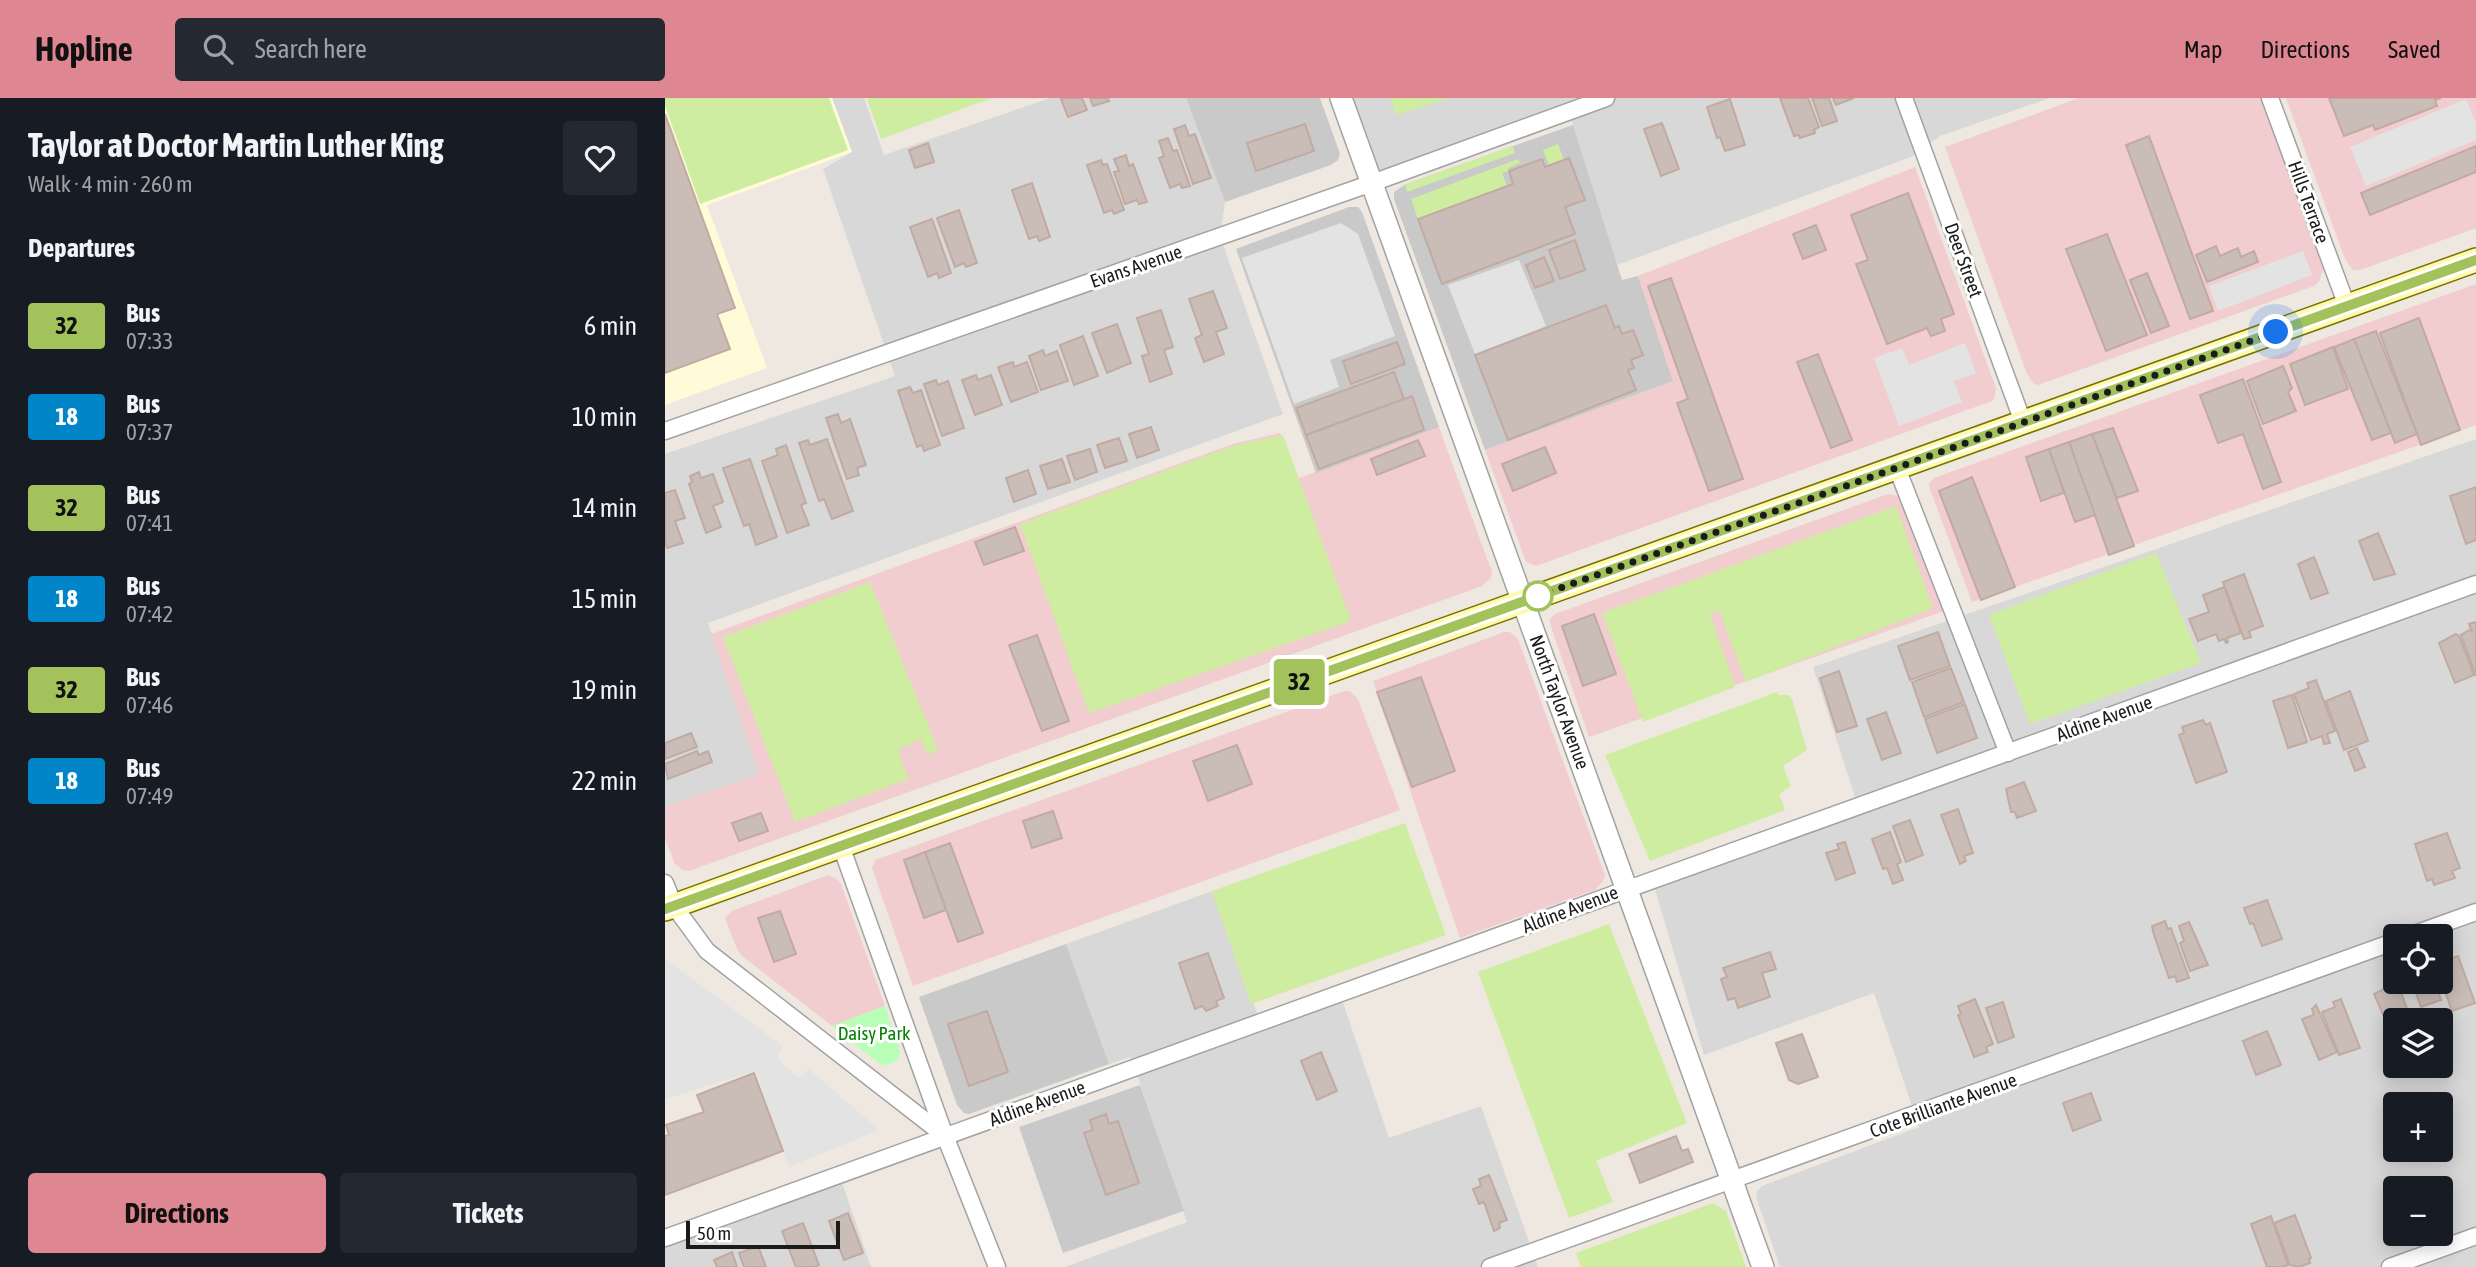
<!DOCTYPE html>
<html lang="en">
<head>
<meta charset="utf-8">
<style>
  :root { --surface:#171b24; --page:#242831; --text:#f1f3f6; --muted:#9ea1a6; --accent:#de8692 }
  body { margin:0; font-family:"Asap Condensed",sans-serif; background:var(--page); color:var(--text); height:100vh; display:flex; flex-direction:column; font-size:26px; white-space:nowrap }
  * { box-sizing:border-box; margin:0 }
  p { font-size:23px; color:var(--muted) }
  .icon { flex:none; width:38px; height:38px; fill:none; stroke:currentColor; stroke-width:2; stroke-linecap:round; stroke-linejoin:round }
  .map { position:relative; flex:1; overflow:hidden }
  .details { display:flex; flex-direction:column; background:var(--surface); width:665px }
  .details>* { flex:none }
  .badge { padding:0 14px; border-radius:5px; font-size:24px; line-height:46px }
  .tools { position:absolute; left:1718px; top:826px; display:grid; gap:14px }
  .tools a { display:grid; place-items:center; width:70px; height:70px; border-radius:7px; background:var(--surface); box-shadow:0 4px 18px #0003; font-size:35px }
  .scale { position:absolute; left:21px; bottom:18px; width:154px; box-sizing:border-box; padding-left:7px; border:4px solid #1b1b1b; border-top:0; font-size:19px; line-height:24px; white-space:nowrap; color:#1b1b1b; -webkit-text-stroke:5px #fff; paint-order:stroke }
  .you { position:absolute; width:35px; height:35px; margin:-18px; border:5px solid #fff; border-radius:50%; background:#1a73e8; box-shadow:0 0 0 10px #1a73e833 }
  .map>.badge { position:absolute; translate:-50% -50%; box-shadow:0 0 0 4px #fff }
  h2 { padding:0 28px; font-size:26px; line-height:63px }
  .round { display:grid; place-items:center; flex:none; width:74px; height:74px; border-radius:7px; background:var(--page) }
  .head { display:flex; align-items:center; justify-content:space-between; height:119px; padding:0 28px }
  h1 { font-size:33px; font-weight:700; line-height:52px }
  .action { display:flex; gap:14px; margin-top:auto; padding:14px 28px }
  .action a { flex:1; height:80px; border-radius:7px; background:var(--accent); color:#111; font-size:28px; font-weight:700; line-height:80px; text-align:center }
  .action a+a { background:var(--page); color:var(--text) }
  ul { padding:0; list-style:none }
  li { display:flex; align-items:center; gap:21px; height:91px; padding:0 28px }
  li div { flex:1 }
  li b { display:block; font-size:26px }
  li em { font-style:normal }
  li .badge { min-width:77px; font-weight:700; text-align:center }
  header { display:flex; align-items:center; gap:42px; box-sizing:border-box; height:98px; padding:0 35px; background:var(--accent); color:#111 }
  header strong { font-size:33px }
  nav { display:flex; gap:38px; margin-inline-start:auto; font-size:24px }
  .search { width:490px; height:63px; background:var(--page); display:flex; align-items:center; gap:18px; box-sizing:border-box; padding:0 24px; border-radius:7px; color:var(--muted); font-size:26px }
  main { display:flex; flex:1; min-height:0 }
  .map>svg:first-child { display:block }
  .residential { fill:#d9d8d8; fill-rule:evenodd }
  .commercial { fill:#f1cdcf }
  .education { fill:#fffad8 }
  .religious { fill:#c9c9c9 }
  .grass { fill:#cfeda0 }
  .park { fill:#b9feb7 }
  .parking { fill:#e3e3e3 }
  .building { fill:#cabcb6; stroke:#c1aba1; stroke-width:2 }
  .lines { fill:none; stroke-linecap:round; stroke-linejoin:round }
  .minor-casing { stroke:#a2a2a2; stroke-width:19 }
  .tertiary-casing { stroke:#a2a2a2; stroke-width:24 }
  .secondary-casing { stroke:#757400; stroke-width:26 }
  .minor { stroke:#fff; stroke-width:16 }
  .tertiary { stroke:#fff; stroke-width:21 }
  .secondary { stroke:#fff9ad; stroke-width:23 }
  .line-casing { stroke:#fff; stroke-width:16 }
  .line { stroke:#a3c25b; stroke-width:10 }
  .walk { stroke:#1b1b1b; stroke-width:7; stroke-dasharray:0 12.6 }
  .stop-dot { fill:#fff; stroke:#a3c25b; stroke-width:3.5 }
  .labels { text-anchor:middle; stroke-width:6; stroke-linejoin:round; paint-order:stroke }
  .street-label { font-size:19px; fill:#1b1b1b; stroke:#fff }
  .park-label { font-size:19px; fill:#068002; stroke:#fff }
</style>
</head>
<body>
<header>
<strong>Hopline</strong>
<div class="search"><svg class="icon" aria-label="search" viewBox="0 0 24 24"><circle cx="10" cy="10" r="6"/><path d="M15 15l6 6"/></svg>Search here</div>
<nav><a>Map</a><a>Directions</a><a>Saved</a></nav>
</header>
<main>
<section class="details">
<div class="head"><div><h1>Taylor at Doctor Martin Luther King</h1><p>Walk · 4 min · 260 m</p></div><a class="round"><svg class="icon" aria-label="heart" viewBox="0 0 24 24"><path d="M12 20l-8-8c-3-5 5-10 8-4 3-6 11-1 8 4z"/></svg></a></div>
<h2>Departures</h2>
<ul>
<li><span class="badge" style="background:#a3c25b;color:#111">32</span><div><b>Bus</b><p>07:33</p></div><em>6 min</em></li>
<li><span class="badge" style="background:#0085c8;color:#fff">18</span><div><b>Bus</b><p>07:37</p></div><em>10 min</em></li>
<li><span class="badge" style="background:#a3c25b;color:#111">32</span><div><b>Bus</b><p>07:41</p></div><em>14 min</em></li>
<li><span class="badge" style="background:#0085c8;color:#fff">18</span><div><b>Bus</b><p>07:42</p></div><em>15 min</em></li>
<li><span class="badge" style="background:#a3c25b;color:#111">32</span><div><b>Bus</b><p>07:46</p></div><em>19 min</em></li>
<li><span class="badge" style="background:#0085c8;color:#fff">18</span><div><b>Bus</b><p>07:49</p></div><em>22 min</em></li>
</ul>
<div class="action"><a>Directions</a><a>Tickets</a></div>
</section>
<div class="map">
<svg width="1811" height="1169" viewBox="0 0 1811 1169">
  <rect width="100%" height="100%" fill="#eee8e0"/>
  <g class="residential">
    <polygon points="167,0 199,0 219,57 385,0 521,0 560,104 555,138 618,316 43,525 94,676 0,709 0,356 230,278 158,71 187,54"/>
    <polygon points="676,0 1385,0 1275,38 1246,59 952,167 904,14 707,85"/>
    <path d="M1811 341V1169H1115L1091 1099 1093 1092 1097 1088 1254 1029 1209 895 1039 957 987 781 1193 708 1148 569ZM1731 838H1776V884H1731ZM1731 922H1776V968H1731ZM1731 1006H1776V1052H1731ZM1731 1090H1776V1136H1731Z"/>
    <polygon points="550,792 595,924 675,896 724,1040 816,1008 873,1169 400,1169 522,1124 466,959 444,966 401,846"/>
    <polygon points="174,1076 206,1169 0,1169 0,1140"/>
  </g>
  <g class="commercial">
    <polygon points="1414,0 1596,0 1658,171 1654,184 1649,188 1373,287 1369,286 1362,276 1280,49"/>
    <polygon points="1621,0 1811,0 1811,130 1695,172 1688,172 1680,161"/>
    <polygon points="1250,69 1331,290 1330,299 1327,303 871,468 861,464 820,352 1008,283 973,178"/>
    <polygon points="1811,186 1811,327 1307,504 1265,391 1264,386 1269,380"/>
    <polygon points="774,329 827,474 826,480 817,488 24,773 18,772 10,766 0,740 0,709 94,676 46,536 568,346 615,335 634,380"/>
    <polygon points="1223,396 1234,398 1238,403 1279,513 924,639 885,526 885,521 890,516"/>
    <polygon points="839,534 845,534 853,541 940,777 938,783 930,792 795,840 708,583"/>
    <polygon points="679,593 685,593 693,601 735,712 248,888 207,770 210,762"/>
    <polygon points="163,777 172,781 176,786 220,908 167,928 77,858 72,851 60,820 67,813"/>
  </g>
  <polygon class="education" points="0,0 167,0 187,54 42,107 102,270 0,307"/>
  <g class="religious">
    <polygon points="521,0 655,0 675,56 673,62 666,67 560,104"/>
    <polygon points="908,27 957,182 973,178 1008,283 820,352 729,101 729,94 741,86"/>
    <polygon points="684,109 693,109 697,114 774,329 651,375 571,151"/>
    <polygon points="401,846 444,966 304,1016 299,1015 292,1007 254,899"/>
    <polygon points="475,987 519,1113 398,1155 354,1029"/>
  </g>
  <g class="grass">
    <polygon points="0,0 164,0 183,52 35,106 0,8"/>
    <polygon points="202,0 327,0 216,41"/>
    <polygon points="725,0 785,0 731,17"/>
    <polygon points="893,46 899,62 884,67 878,52"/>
    <polygon points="848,48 850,55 742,94 740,87 741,86"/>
    <polygon points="853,61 855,65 843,70 844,73 837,75 842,88 753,121 746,101"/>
    <polygon points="618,337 686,523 424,615 355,426 571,347"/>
    <polygon points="1231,408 1268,510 1081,584 1054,512 1045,516 1070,589 978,624 937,515"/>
    <polygon points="1491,455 1536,565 1365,626 1324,517"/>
    <polygon points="205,484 273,652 262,657 256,641 233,652 243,681 130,724 58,539"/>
    <polygon points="1112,594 1114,597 1124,597 1127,601 1142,652 1118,668 1126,688 1114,696 1120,712 985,763 940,657"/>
    <polygon points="740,725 781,837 586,906 547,793"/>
    <polygon points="944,826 1022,1025 931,1063 948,1104 904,1120 813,874"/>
    <polygon points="1048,1105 1061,1113 1081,1169 916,1169 911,1155"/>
  </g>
  <polygon class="park" points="220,908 235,954 233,961 223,967 215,966 167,928"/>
  <g class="parking">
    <polygon points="1801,1 1811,25 1811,42 1701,88 1685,49"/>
    <polygon points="676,125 693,136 730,238 665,262 674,289 629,306 577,160"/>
    <polygon points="1638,153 1647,177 1553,213 1544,188"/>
    <polygon points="854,162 881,228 810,256 783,187"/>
    <polygon points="1300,245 1311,275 1289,283 1297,304 1234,328 1209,260 1237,250 1244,267"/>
    <polygon points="0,861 118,948 112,961 134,980 144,971 214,1032 124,1069 91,973 0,1001"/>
  </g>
  <g class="building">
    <polygon points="399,0 417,0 422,12 403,19 396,1"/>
    <polygon points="425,0 443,0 444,3 428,8"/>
    <polygon points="1115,0 1143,0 1154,29 1149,32 1150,35 1135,40 1134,37 1129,38"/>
    <polygon points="1147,0 1164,0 1172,23 1157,28"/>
    <polygon points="1168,0 1189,0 1171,7"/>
    <polygon points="1664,0 1776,0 1770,2 1772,8 1710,32 1708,27 1679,38"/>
    <polygon points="1065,1 1080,47 1060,53 1055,39 1052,40 1042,9"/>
    <polygon points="0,16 70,210 52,216 65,251 0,275"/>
    <polygon points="997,25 1014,71 996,78 979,31"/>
    <polygon points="640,26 649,53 591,73 582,45"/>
    <polygon points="520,27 524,38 530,36 546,80 528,86 509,31"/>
    <polygon points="1484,38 1548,213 1525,221 1461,47"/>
    <polygon points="503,40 508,53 512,52 525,88 517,90 515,86 505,90 494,60 499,58 494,43"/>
    <polygon points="263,45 269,64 250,70 244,52"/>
    <polygon points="1811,48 1811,74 1705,117 1696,95"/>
    <polygon points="461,57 464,68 468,66 482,104 474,106 472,102 460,106 449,74 454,73 449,61"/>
    <polygon points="904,60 920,102 900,109 910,136 777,186 753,121 848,86 844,73 877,61 880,69"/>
    <polygon points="436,62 438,67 442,66 459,112 449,116 447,112 439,115 422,67"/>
    <polygon points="367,85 385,139 374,143 372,138 364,141 347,92"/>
    <polygon points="1243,95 1289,216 1276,221 1280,233 1266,238 1262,230 1222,246 1191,166 1203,162 1186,117"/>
    <polygon points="294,112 312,165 301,169 299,165 290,169 272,120"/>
    <polygon points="267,121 286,175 274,180 272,175 263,179 245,129"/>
    <polygon points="1151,127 1161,152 1138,161 1128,136"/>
    <polygon points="1442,136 1482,237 1441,253 1401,151"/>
    <polygon points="910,142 920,172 895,181 884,152"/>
    <polygon points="1551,148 1555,158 1573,150 1576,159 1589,153 1593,164 1542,184 1531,157"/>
    <polygon points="879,159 889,183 870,190 861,167"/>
    <polygon points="1482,175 1504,228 1486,235 1465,182"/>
    <polygon points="1006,180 1078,381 1044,393 1012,305 1023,301 983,188"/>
    <polygon points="548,193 562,230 551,234 559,256 539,264 530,240 537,237 524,201"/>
    <polygon points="941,207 950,230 954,228 957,236 968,232 978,257 966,262 969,270 963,272 971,292 843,342 810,257"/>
    <polygon points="496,212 508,249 499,252 507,276 485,284 477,258 484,256 472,220"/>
    <polygon points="1754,220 1795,332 1756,347 1715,235"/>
    <polygon points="452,226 466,265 442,275 427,235"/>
    <polygon points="1711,233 1752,336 1730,345 1689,241"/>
    <polygon points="418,238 433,278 409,287 395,247"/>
    <polygon points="1689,241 1726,335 1707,342 1669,249"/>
    <polygon points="732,244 740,266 686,286 678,263"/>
    <polygon points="1668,249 1683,291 1640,307 1625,266"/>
    <polygon points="378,252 380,258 392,253 403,283 376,292 364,258"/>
    <polygon points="1153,256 1187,342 1166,350 1132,264"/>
    <polygon points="348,264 349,269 362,264 373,294 346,304 333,269"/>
    <polygon points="1618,268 1627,290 1623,294 1631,313 1598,326 1582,283"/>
    <polygon points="729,274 739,301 641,337 631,310"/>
    <polygon points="311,277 313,282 326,277 337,307 310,317 297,282"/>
    <polygon points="1578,281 1616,384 1598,391 1578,336 1553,345 1535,297"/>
    <polygon points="271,282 273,287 283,283 299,330 277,338 259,286"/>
    <polygon points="245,289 248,295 256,292 275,347 259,353 257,347 252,349 233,293"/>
    <polygon points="747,298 759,332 654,371 641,337"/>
    <polygon points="173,316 176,325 185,321 201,367 192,370 194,377 182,381 161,320"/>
    <polygon points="486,329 494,352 472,360 464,336"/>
    <polygon points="1448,330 1473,393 1452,400 1427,336"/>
    <polygon points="1427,336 1469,448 1444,457 1404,344"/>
    <polygon points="454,340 462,363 440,370 432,347"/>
    <polygon points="162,341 188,413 167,421 159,401 154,403 134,345 143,342 145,347"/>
    <polygon points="753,342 760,358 712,377 706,361"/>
    <polygon points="1404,344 1430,417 1410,424 1384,351"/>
    <polygon points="121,347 141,405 136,407 144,427 122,435 97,363 113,357 111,351"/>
    <polygon points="880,349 891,375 848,393 837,366"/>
    <polygon points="425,351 432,374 410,382 402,358"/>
    <polygon points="1384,351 1399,395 1376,403 1361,359"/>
    <polygon points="85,361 112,439 91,447 84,426 79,428 58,370"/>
    <polygon points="397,361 405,384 383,391 375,368"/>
    <polygon points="363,372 371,396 349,404 341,380"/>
    <polygon points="34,374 36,380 48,376 58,404 48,408 56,429 41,435 24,386 27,384 25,378"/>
    <polygon points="1307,379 1350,489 1316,502 1274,393"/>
    <polygon points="1811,389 1811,442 1801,446 1785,398"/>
    <polygon points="10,392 20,420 10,423 18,445 2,450 0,444 0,395"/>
    <polygon points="350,429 359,453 319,467 310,444"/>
    <polygon points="1713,435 1730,476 1709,482 1694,443"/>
    <polygon points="1649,459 1663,495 1646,501 1633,466"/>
    <polygon points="1579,476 1598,528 1584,533 1586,539 1579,541 1558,484"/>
    <polygon points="1559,489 1576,535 1562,540 1563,544 1561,545 1559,541 1554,543 1551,536 1533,543 1524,521 1544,514 1538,497"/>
    <polygon points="929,516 951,576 918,588 897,528"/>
    <polygon points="1811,524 1811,578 1796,537 1804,532 1807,533 1804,526"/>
    <polygon points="1273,534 1285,568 1245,582 1233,548"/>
    <polygon points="1791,536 1794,538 1809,577 1790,585 1774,545"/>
    <polygon points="372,537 404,623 377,633 344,547"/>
    <polygon points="1286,570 1299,604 1259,619 1247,584"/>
    <polygon points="1174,573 1192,628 1172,634 1155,580"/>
    <polygon points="756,579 790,673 747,689 712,594"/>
    <polygon points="1651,582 1670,633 1662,636 1665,645 1659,646 1657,638 1646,642 1629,596 1644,590 1642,585"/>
    <polygon points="1685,593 1703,643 1679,652 1661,603"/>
    <polygon points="1627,597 1642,644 1623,650 1608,603"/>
    <polygon points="1300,606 1312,640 1272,655 1260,621"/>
    <polygon points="1221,614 1236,655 1217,662 1202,621"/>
    <polygon points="1538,622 1541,627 1545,625 1562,674 1531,685 1514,637 1519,635 1517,629"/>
    <polygon points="26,635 32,649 0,661 0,645"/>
    <polygon points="572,647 587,686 543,703 528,663"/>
    <polygon points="1692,650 1700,669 1690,673 1683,654"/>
    <polygon points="32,653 34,657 43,653 47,664 3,681 0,666"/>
    <polygon points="1359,684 1371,713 1352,720 1350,714 1346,714 1341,691"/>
    <polygon points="1293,711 1308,755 1299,758 1301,763 1295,766 1276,717"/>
    <polygon points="388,713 397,740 367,750 358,723"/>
    <polygon points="96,715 103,733 74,743 67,725"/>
    <polygon points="1245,722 1258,757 1241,764 1228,728"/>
    <polygon points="1225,734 1236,764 1232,766 1238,782 1228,786 1222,770 1218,771 1207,741"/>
    <polygon points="1782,735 1795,770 1787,773 1790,780 1769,787 1767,781 1762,783 1750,746"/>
    <polygon points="1180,744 1190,775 1171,782 1161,755 1174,751 1172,746"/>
    <polygon points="285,745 318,835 293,844 260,754"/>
    <polygon points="260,754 281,812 259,820 239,762"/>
    <polygon points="1602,802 1617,841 1597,848 1588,825 1585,826 1579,810"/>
    <polygon points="115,813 131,856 109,864 93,820"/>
    <polygon points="1500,823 1503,831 1506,830 1524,880 1512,884 1510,878 1504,880 1489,837 1487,828"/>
    <polygon points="1524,824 1543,867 1525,873 1515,845 1519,843 1514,828"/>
    <polygon points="1105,854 1111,871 1097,875 1105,899 1073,910 1070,900 1063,902 1056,881 1062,879 1058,870"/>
    <polygon points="543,855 559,900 551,903 553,908 541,913 537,908 530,911 514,865"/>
    <polygon points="1793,858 1810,905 1787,913 1776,882 1776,864 1779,868 1787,865 1785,861"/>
    <polygon points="1727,882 1729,887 1733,886 1745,919 1745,922 1731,922 1731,929 1728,930 1726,927 1723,928 1709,896 1721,890 1719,885"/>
    <polygon points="1747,884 1770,884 1776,902 1756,909"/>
    <polygon points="1310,901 1328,946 1321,949 1323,954 1309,959 1293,917 1296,916 1293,908"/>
    <polygon points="1676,901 1695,950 1674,957 1657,914 1670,909 1668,904"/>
    <polygon points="1338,904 1349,939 1333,945 1321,910"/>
    <polygon points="1651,907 1672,954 1654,962 1637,921 1649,917 1647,911"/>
    <polygon points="322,913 343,974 304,988 283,926"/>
    <polygon points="1602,933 1616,967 1591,977 1578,943"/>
    <polygon points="1137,936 1153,979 1133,986 1124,982 1111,945"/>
    <polygon points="656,954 672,993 652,1002 636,963"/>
    <polygon points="89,975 118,1053 0,1097 0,1038 4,1037 1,1027 39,1014 32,997"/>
    <polygon points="1426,995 1436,1022 1408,1033 1398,1005"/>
    <polygon points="441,1016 444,1026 453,1023 474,1085 441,1097 419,1035 428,1032 425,1022"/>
    <polygon points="1011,1038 1017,1053 1023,1051 1028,1064 975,1085 964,1056"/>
    <polygon points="824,1077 842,1122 834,1125 835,1130 829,1133 819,1104 814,1106 808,1091 816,1088 814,1081"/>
    <polygon points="183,1115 198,1155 179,1162 164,1123"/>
    <polygon points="1630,1117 1646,1160 1644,1161 1645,1165 1634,1169 1625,1167 1609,1125"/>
    <polygon points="1606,1118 1623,1167 1617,1169 1602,1169 1586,1126"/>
    <polygon points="138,1125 154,1167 149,1169 131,1169 117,1133"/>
    <polygon points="93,1148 101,1169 79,1169 74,1155"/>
    <polygon points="67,1154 72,1169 52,1169 49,1162"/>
  </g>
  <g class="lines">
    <defs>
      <g id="minor">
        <polyline points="1239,0 1358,324"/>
        <polyline points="1605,0 1682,208"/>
        <polyline points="0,333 707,85 941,0"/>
        <polyline points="1232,370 1343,655"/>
        <polyline points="176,748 280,1038 332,1169"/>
        <polyline points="0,785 9,808 42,853 280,1038"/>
        <polyline points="1744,838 1811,814"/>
        <path d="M0 1140C603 919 1207 704 1811 486"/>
        <polyline points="825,1169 1731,843"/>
        <polyline points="1725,1169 1811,1138"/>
      </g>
      <polyline id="tertiary" points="676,0 1098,1169"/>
      <polyline id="secondary" points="0,811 1811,162"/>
    </defs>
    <use href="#minor" class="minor-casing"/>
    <use href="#tertiary" class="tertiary-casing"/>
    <use href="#secondary" class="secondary-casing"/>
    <use href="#minor" class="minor"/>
    <use href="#tertiary" class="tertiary"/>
    <use href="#secondary" class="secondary"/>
  </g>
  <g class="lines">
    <defs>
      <polyline id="line" points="0,811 1811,162"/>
    </defs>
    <use href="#line" class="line-casing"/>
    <use href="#line" class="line"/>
    <polyline class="walk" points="873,498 1611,234"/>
  </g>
  <circle class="stop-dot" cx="873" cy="498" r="14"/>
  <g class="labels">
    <g class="street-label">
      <text transform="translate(1644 104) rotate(70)" y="7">Hills Terrace</text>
      <text transform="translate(1299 162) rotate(70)" y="7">Deer Street</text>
      <text transform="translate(471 168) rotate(-19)" y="7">Evans Avenue</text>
      <text transform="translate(895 604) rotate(70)" y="7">North Taylor Avenue</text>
      <text transform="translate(1439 620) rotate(-20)" y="7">Aldine Avenue</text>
      <text transform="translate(905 811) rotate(-21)" y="7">Aldine Avenue</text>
      <text transform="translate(372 1005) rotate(-20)" y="7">Aldine Avenue</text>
      <text transform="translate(1278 1007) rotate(-20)" y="7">Cote Brilliante Avenue</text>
    </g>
    <g class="park-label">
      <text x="209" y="942">Daisy Park</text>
    </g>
  </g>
</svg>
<div class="tools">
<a><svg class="icon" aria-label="locate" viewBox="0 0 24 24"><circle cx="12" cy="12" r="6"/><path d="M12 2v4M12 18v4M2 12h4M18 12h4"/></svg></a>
<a><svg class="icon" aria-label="layers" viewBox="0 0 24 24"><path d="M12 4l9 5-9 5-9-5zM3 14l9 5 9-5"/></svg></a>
<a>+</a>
<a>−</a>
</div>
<div class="scale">50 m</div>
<div class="you" style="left:1611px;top:234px"></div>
<b class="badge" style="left:634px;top:584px;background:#a3c25b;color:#111">32</b>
</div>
</main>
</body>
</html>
